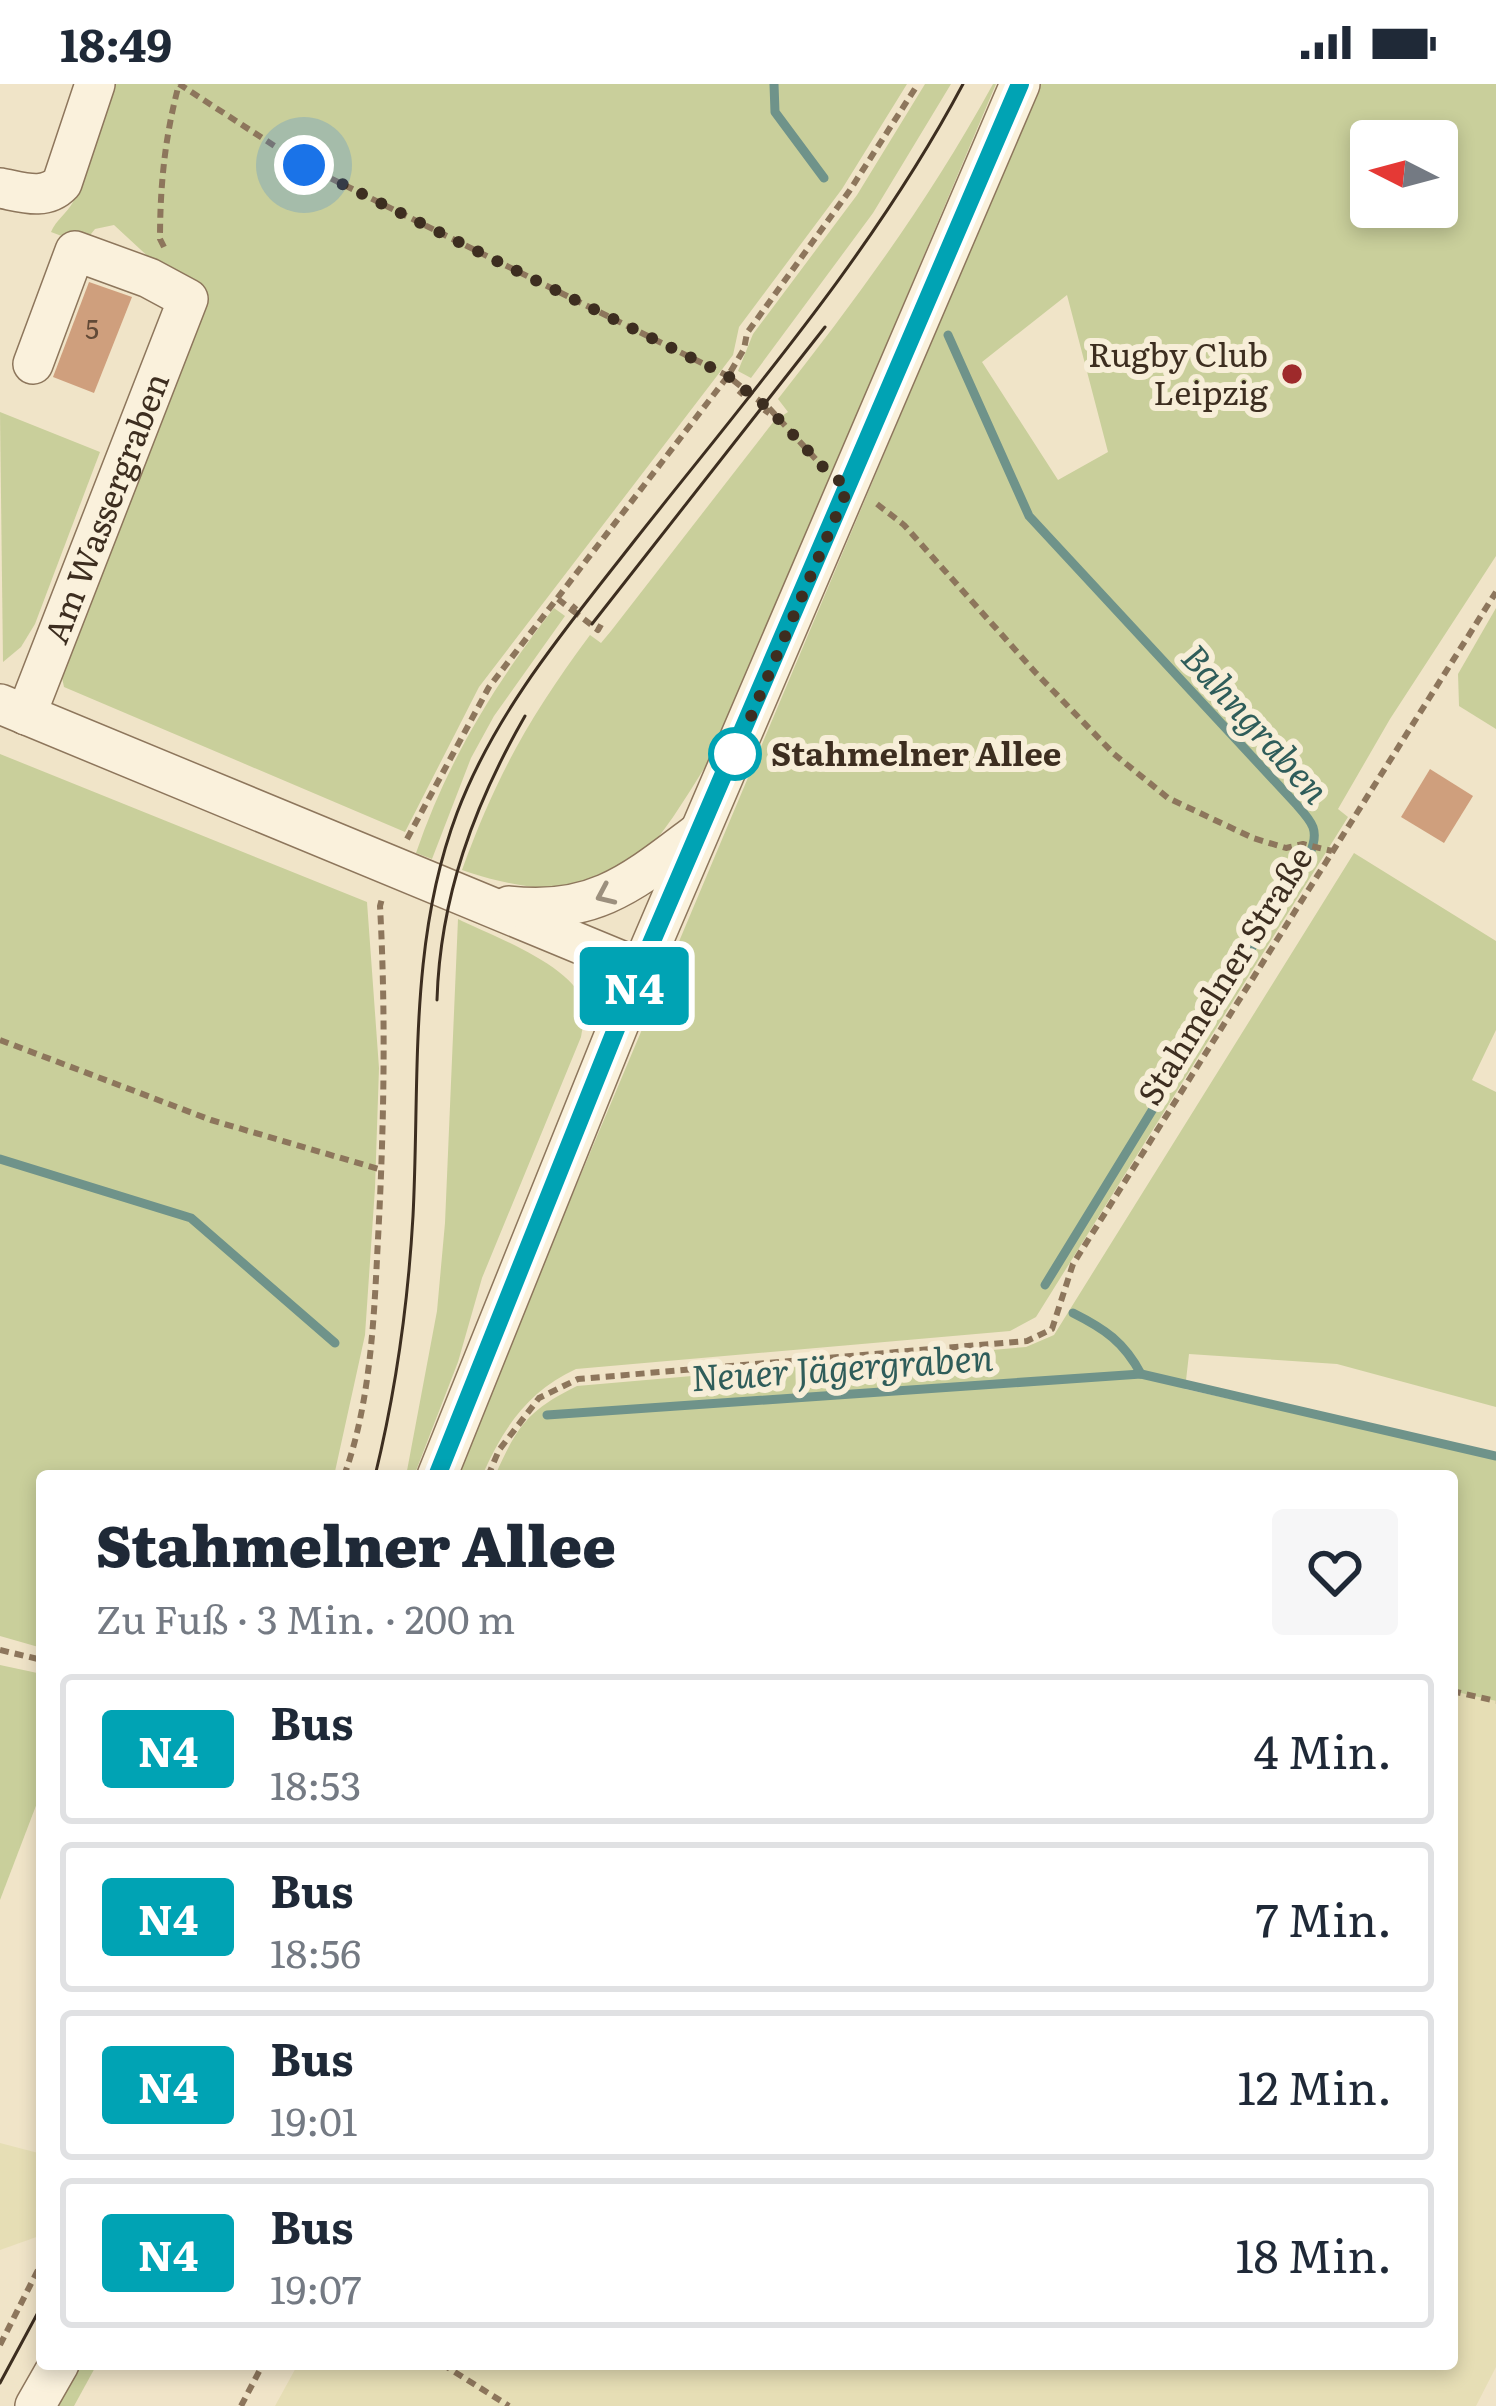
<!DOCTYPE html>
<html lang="de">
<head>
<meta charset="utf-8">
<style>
  :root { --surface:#fff; --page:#f6f6f7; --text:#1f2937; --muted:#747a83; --line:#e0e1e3 }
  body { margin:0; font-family:Literata,serif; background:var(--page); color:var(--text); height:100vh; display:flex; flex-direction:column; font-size:45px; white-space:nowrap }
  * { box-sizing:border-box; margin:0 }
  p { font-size:39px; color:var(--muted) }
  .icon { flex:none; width:66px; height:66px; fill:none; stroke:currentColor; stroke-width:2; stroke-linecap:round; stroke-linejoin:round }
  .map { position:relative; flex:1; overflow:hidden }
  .drawer { position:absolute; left:36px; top:1386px; width:1422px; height:900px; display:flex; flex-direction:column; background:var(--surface); border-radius:12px; box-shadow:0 6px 18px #0003 }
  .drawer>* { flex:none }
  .badge { padding:0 24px; border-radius:9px; font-size:42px; line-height:78px }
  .needle { width:78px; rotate:276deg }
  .buttons { position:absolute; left:1350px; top:36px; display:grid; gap:24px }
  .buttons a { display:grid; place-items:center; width:108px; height:108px; border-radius:12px; background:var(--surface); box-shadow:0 6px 18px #0003; font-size:60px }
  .you { position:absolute; width:60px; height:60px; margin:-30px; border:9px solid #fff; border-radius:50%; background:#1a73e8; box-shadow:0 0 0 18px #1a73e833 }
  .map>.badge { position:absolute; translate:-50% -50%; box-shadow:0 0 0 6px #fff }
  .round { display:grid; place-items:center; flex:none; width:126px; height:126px; border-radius:12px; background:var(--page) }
  .overview { display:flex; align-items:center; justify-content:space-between; height:204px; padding:0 60px }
  h1 { font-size:57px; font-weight:800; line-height:90px }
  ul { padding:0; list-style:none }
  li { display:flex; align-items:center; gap:36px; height:150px; margin:0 24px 18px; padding:0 36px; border:6px solid var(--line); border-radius:12px }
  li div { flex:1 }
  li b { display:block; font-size:45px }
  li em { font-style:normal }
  li .badge { min-width:132px; font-weight:700; text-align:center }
  .status { display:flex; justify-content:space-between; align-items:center; height:84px; padding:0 60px; background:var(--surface); direction:ltr }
  .status svg { height:33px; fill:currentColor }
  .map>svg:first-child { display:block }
  .farmland { fill:#e6deb5 }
  .green { fill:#c9cf9b; fill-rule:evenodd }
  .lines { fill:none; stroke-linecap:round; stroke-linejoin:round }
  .stream { stroke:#6f938a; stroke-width:9 }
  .building { fill:#cf9f7d }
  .minor-casing { stroke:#8d765c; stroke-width:42 }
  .path { stroke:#8d765c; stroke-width:6; stroke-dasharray:9 6; stroke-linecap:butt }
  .minor { stroke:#faf1dc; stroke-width:39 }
  .tram { stroke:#3d2e20; stroke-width:3 }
  .oneway { stroke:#9c907e }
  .line-casing { stroke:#fff; stroke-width:27 }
  .line { stroke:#00a3b4; stroke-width:18 }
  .walk { stroke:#3d2e20; stroke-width:12; stroke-dasharray:0 21.6 }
  .poi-dot { fill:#9e2a2b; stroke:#f7eed8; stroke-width:4.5 }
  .stop-dot { fill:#fff; stroke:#00a3b4; stroke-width:6 }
  .labels { text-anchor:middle; stroke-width:12; stroke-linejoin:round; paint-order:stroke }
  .number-label { font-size:27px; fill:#624a37 }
  .poi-label { font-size:33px; fill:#3d2e20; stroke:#f7eed8; text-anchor:end }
  .street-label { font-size:33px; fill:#3d2e20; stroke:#f7eed8 }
  .stop-label { font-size:33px; font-weight:bold; fill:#3d2e20; stroke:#f7eed8; text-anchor:start }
  .water-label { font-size:36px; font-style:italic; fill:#2f5d5a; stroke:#f7eed8 }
</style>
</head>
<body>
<div class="status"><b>18:49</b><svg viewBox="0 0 49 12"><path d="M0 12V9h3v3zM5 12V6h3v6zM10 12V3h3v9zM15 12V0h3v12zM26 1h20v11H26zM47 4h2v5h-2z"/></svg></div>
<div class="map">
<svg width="1496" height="2322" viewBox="0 0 1496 2322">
  <rect width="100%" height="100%" fill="#f0e4c8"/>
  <g class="farmland">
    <polygon points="1452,1607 1496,1617 1496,2283 1476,2322 275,2322 298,2280 1452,2280"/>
    <polygon points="0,2059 42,2070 42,2151 0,2166"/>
  </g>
  <g class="green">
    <path d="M113 0H907L842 105 739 243 733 271 479 603 405 748 64 603 61 589 206 206 167 190 114 141 95 145 83 160 51 148C56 136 67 129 73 118 93 81 102 40 113 0Z"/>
    <polygon points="925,0 951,0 873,129 751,294 738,287 753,250 857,111"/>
    <path d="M993 0H996L715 667C690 706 666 750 633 782 595 821 507 802 462 786 497 690 530 632 590 551L601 559 611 547 774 337 788 328 778 315C859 212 930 115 993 0Z"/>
    <path d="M1040 0H1496V472L1390 635 1338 725 1348 733 1036 1233 1010 1247 576 1285C528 1307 503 1344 482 1392H454ZM1371 57H1437V123H1371ZM1067 211 1108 368 1058 396 982 278Z"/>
    <polygon points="0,328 100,368 35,540 21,563 3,578"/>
    <path d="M554 524 565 532 494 632 471 674 432 775 416 769C447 678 495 599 554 524Z"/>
    <polygon points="1496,524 1496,645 1459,622 1458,590"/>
    <polygon points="0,670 367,818 379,984 375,1104 365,1251 334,1392 42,1392 42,1564 0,1552"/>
    <path d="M1354 769 1496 857V946L1472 996 1496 1008V1323L1337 1280 1189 1270 1185 1305 1496 1374V1617L1452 1607V1392H495C517 1342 528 1326 577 1302L1026 1263 1054 1251Z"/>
    <path d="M458 835C492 852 580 883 585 925 586 933 582 945 581 953L482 1194 458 1278 414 1392H406L437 1227 445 1139Z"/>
    <polygon points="0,1581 42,1590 42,1706 0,1816"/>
    <polygon points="79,2280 97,2280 74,2322 55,2322"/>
  </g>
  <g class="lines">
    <g class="stream">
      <polyline points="774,0 775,28 824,94"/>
      <path d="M948 251 1029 432 1296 720C1312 738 1320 746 1310 769L1045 1201"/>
      <polyline points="0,1075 191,1134 335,1259"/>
      <path d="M1073 1229C1105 1245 1124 1258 1141 1290"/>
      <polyline points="547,1331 1141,1290 1496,1372"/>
    </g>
  </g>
  <g class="building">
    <polygon points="89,198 132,213 94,309 53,293"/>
    <polygon points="1430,685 1473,712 1444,759 1401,733"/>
  </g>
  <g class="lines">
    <defs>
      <g id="minor">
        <path d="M0 104C22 108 45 117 62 99L95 0"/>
        <polyline points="0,620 641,885"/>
        <path id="s1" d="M26 631 188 215 149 194 75 167 33 280"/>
        <path d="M509 822C595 832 634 797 699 748"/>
        <polyline points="437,1392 641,885 1020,0"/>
        <polyline points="35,2322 59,2280"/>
      </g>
    </defs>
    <use href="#minor" class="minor-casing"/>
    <g class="path">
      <path d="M164 163 160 155C160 101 165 52 179 0L304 81 728 292 744 305 739 311"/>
      <polyline points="745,306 769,324 765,330"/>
      <polyline points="769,324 822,382"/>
      <polyline points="877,420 904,441 1035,588 1114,670 1168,714 1253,754 1286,764 1303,760 1332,767"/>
      <polyline points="558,515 572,526 577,520"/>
      <polyline points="572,526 598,546 602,539"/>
      <polyline points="407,755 489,603 728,292 744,265 747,249 850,106 918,0"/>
      <polyline points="0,956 211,1036 382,1086"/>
      <path d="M344 1392C371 1318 374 1233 378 1155 384 1044 386 932 380 822L383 811"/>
      <polyline points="488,1392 499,1366 539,1314 578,1295 1027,1257 1052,1245 1073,1180 1496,508"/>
      <polyline points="0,1566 42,1576"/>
      <polyline points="1452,1607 1496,1617"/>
      <polyline points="0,2261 42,2178"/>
      <polyline points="442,2280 509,2322"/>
      <polyline points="241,2322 263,2280"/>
    </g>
    <use href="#minor" class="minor"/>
    <g class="tram">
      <polyline points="592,540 825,243"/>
      <path d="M437 916C440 813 474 721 525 632"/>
      <path d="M375 1392C396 1306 408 1220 413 1132 420 996 408 859 457 729 496 626 568 542 635 456 751 309 875 166 963 0"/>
      <polyline points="0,2299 42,2221"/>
    </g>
  </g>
  <defs><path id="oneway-chevron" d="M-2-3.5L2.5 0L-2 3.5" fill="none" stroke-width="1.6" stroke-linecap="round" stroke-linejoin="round" transform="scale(3)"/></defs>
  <use class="oneway" href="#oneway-chevron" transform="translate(605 811) rotate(156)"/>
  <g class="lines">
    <defs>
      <polyline id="line" points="437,1392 640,885 1020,0"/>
    </defs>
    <use href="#line" class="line-casing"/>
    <use href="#line" class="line"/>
    <polyline class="walk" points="304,81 728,292 769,325 826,386 848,404 735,670"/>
  </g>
  <circle class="poi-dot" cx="1292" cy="290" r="12"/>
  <circle class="stop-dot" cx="735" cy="670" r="24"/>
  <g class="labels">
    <g class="number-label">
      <text x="92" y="255">5</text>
    </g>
    <g class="poi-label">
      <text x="1268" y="283">Rugby Club<tspan x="1268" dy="38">Leipzig</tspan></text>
    </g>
    <g class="street-label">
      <text dy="12" stroke="none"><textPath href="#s1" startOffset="222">Am Wassergraben</textPath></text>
      <text transform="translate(1225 892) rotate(-58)" y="12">Stahmelner Straße</text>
    </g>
    <g class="stop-label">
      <text x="771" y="682">Stahmelner Allee</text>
    </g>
    <g class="water-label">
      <text transform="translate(1255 640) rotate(48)" y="13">Bahngraben</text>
      <text transform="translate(842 1284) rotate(-4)" y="13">Neuer Jägergraben</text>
    </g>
  </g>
</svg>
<div class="buttons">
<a><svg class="needle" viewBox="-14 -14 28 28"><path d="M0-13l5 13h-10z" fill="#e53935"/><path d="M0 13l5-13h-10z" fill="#747a83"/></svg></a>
</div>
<div class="you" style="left:304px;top:81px"></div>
<b class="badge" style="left:634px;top:902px;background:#00a3b4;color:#fff">N4</b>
<section class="drawer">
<div class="overview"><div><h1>Stahmelner Allee</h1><p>Zu Fuß · 3 Min. · 200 m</p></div><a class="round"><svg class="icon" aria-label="heart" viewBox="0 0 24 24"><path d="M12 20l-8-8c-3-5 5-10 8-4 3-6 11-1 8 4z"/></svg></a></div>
<ul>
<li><span class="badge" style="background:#00a3b4;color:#fff">N4</span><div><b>Bus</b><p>18:53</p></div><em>4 Min.</em></li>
<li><span class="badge" style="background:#00a3b4;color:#fff">N4</span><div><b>Bus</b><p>18:56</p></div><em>7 Min.</em></li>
<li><span class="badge" style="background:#00a3b4;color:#fff">N4</span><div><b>Bus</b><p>19:01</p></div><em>12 Min.</em></li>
<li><span class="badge" style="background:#00a3b4;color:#fff">N4</span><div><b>Bus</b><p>19:07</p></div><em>18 Min.</em></li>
</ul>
</section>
</div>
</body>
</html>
